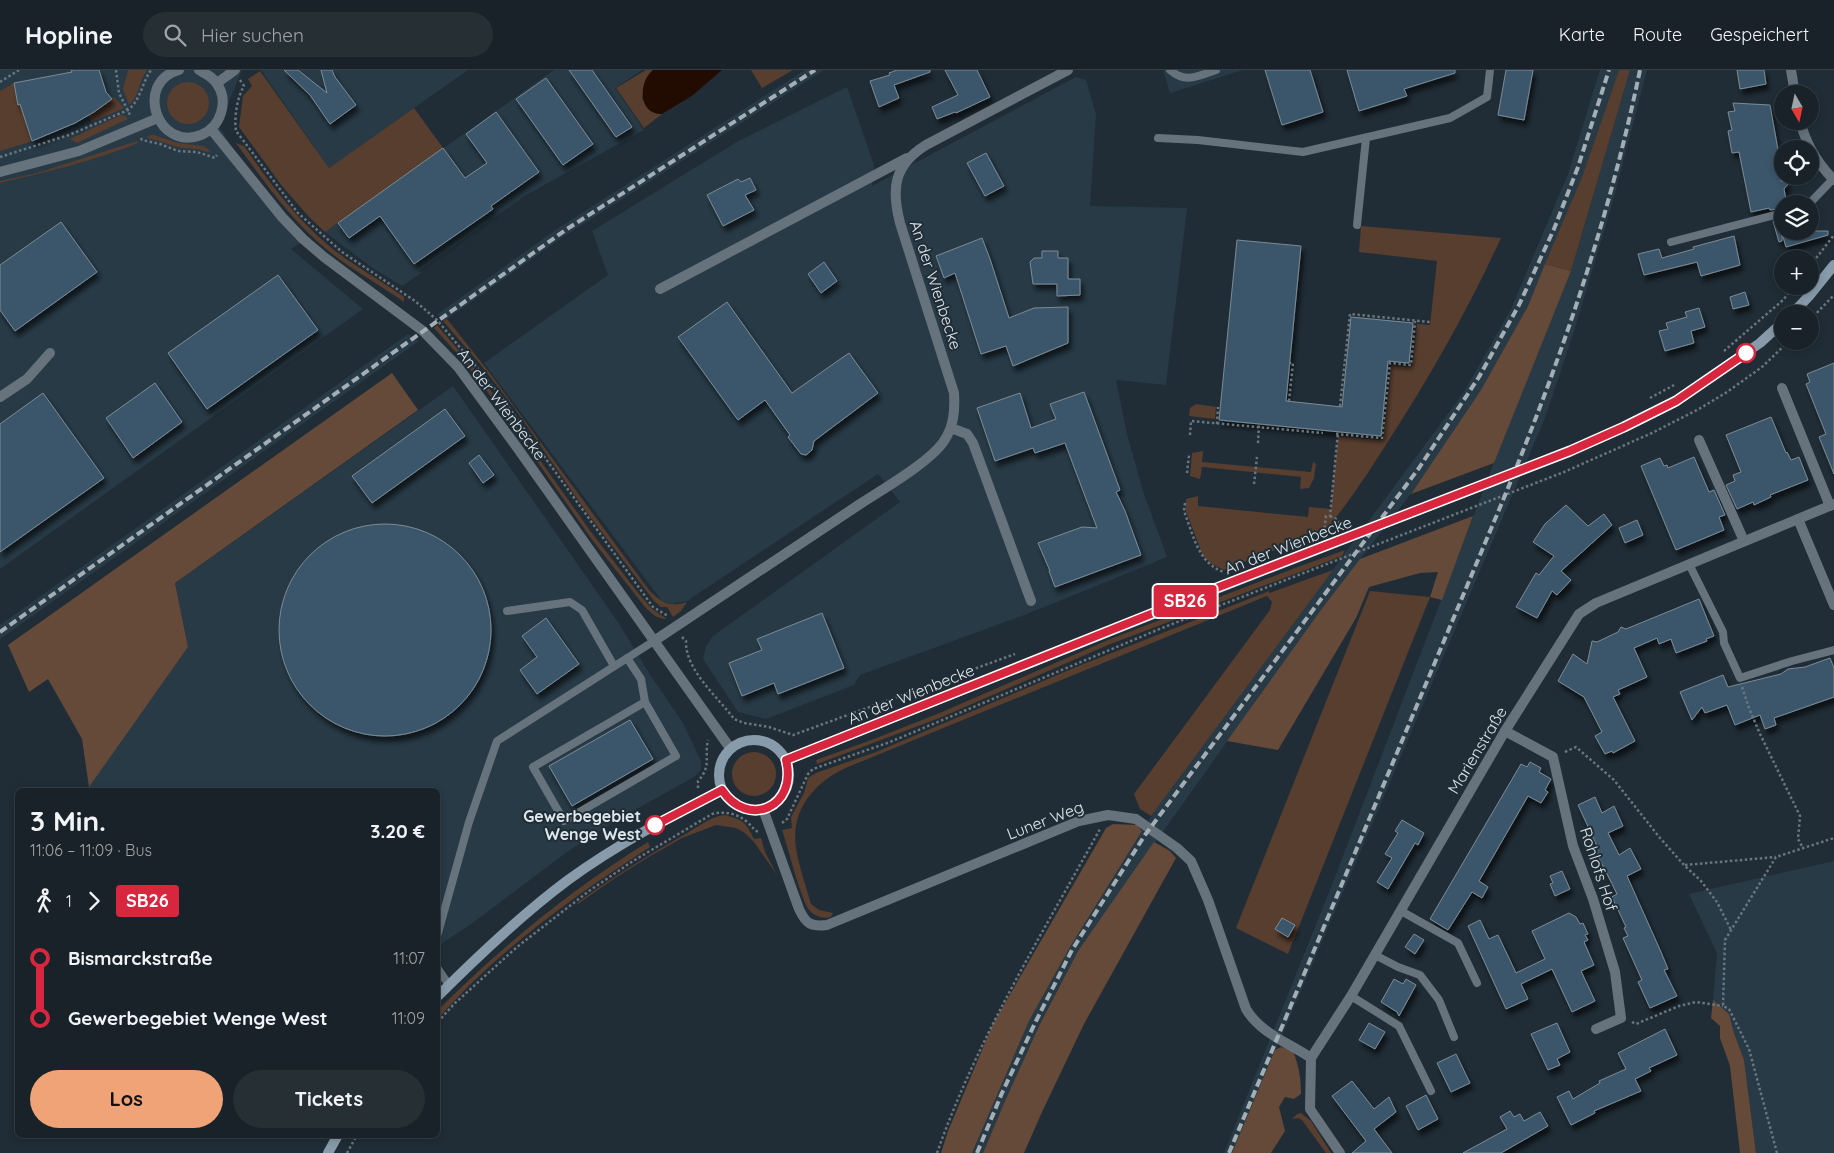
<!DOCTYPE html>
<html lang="de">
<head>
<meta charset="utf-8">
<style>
  :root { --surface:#182228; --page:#252f34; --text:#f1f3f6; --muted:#9fa4a8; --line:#363f45; --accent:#efa376 }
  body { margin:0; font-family:Quicksand,sans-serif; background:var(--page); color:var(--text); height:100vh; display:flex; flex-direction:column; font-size:19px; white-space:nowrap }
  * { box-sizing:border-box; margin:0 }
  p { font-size:16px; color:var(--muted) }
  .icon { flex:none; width:28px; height:28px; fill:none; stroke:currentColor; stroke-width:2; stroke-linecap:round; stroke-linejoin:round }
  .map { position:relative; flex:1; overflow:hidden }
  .drawer { position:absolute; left:15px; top:718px; width:425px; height:350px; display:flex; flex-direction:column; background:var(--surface); border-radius:8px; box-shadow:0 2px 8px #0003,0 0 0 1px var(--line) }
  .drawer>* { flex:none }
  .badge { padding:0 10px; border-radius:4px; font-size:18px; line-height:32px }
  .needle { width:32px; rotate:171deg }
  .fabs { position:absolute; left:1774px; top:15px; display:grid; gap:10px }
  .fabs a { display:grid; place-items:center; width:45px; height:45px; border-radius:50%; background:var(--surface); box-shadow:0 2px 8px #0003,0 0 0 1px var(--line); font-size:25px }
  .map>.badge { position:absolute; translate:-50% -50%; box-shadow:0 0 0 2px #fff }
  .legs { display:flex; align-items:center; gap:8px; height:55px; padding:0 15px; font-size:16px }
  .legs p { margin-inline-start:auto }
  .head { display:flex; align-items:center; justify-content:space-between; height:85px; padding:0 15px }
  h1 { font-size:28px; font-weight:700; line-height:38px }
  .primary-button { display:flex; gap:10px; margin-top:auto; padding:10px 15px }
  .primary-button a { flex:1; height:58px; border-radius:30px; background:var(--accent); color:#111; font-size:20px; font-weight:700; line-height:58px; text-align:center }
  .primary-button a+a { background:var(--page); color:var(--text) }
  ul { padding:0 15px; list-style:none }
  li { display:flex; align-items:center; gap:18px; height:60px; font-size:19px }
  li i { display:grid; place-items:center; width:8px; height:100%; margin:0 6px; background:currentColor }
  li i::after { content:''; width:12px; height:12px; margin:-6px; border:4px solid; border-radius:50%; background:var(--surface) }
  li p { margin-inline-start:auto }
  li:first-child i { background:linear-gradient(#0000 50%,currentColor 0) }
  li:last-child i { background:linear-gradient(currentColor 50%,#0000 0) }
  header { display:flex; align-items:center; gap:30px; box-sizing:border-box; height:70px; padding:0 25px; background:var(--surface); border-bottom:1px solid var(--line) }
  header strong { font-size:24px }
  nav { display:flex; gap:28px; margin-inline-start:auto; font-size:18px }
  .search { width:350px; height:45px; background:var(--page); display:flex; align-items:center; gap:12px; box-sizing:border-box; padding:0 18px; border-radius:28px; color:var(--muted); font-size:19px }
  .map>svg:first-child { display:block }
  .built { fill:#273a46 }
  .green { fill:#583e2f }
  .forest { fill:#654939 }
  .water { fill:#220b01 }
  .building { fill:#3a576a; stroke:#7c8b95; filter:url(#shadow) }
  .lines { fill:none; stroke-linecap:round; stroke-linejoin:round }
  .path { stroke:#6a757d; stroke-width:2.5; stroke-dasharray:2.5 2.5; stroke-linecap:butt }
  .lane { stroke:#66737c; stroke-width:8 }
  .street { stroke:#66737c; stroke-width:10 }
  .secondary { stroke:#879baa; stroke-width:10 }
  .rail { stroke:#a4afb5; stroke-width:4; stroke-dasharray:8 4; stroke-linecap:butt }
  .line-1-casing { stroke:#fff; stroke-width:11 }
  .line-1 { stroke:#d7263d; stroke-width:8 }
  .stop-1-dot { fill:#fff; stroke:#d7263d; stroke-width:2.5 }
  .labels { text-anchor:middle; stroke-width:4; stroke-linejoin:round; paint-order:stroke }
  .street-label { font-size:16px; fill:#dee7ec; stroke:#202d36 }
  .stop-label { font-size:16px; font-weight:bold; fill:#dee7ec; stroke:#202d36; text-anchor:end }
</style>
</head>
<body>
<header>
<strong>Hopline</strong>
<div class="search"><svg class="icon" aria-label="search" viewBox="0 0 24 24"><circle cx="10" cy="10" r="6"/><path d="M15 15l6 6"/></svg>Hier suchen</div>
<nav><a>Karte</a><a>Route</a><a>Gespeichert</a></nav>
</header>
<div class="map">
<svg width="1834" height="1083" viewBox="0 0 1834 1083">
  <defs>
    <filter id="shadow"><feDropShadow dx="3" dy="5.5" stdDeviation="2.5" flood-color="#0009"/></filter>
  </defs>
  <rect width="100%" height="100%" fill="#202d36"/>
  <g class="built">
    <polygon points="0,0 242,0 219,56 269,137 308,168 291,179 363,239 0,499"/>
    <polygon points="261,0 468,0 329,98"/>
    <polygon points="554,0 642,0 615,18 644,60 526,125 419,201 421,203 402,216 371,197 325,162"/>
    <polygon points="805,0 824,0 563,167 447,249 443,251 438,244 557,159"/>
    <polygon points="1163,0 1243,0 1170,23"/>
    <polygon points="1600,0 1619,0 1582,107 1528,236 1481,320 1417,416 1323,537 1078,881 1039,956 1005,1031 983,1083 972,1083 1029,951 1070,877 1142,761 1155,740 1464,322 1511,239 1568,104"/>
    <polygon points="1630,0 1647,0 1613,131 1575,258 1545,348 1232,1083 1224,1083 1330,820 1511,348 1571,201"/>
    <polygon points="1076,7 1086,10 1096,44 1090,136 1187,138 1166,315 1116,310 1127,364 1143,421 1167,487 1027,544 860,605 854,615 766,649 738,642 703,589 706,576 713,566 900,432 878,404 687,531 671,534 662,531 484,293 608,205 592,161 735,73 847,17 874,95 872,116"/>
    <polygon points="408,264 419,271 0,569 0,555"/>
    <polygon points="453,316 618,552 649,603 683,653 701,691 701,700 694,707 615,751 567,782 474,852 438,876 438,720 86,720 188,577 175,513"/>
    <polygon points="1834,791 1834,1083 1756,1083 1744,990 1734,963 1729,944 1713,930 1717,883 1689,824"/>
  </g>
  <g class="green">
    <path d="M128 0H147C139 11 139 27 129 35L123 19Z"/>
    <path d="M646 0H653L650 3 642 28C646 36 653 44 662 44L644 58 616 18Z"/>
    <polygon points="751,0 793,0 762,18"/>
    <polygon points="1619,0 1630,0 1571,201 1545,194 1582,107"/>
    <polygon points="260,1 329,98 414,38 443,78 325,162 309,147 282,116 239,57 243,26 252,16 248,9"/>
    <circle cx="188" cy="33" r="21"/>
    <polygon points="14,13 18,35 22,34 29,53 26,55 31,69 30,72 0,81 0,21"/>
    <polygon points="114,27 124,38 92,52 88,46"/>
    <polygon points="121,45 125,46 128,49 77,73 70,69"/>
    <path d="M154 65 178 73 203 76 211 81 206 82C197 77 188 80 178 77 168 75 160 70 150 69L147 66Z"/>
    <path d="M137 71 138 73C94 91 46 102 0 113V111L37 103Z"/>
    <path d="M236 73 244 76C270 113 293 145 328 175 352 195 379 209 404 227V232C380 215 354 201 331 183 292 152 265 113 236 73Z"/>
    <path d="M1361 156 1501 168C1470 235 1434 300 1394 362 1374 394 1353 427 1329 456L1319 463 1224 500 1212 494 1203 486 1186 441V429L1198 426V436L1308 447 1309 437 1331 439 1338 366 1383 370 1391 295 1412 296 1417 254 1430 255 1437 191 1359 182Z"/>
    <path d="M447 249 489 302 649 520C661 532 669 538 687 532L681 541 673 547 667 537H661L654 531 585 440 515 339 480 294 443 251Z"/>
    <path d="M437 255 479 304 591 462 639 524 652 539 667 549C657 549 652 544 645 537L593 471 496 333 463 290 434 258Z"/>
    <polygon points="1196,334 1216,337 1215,349 1189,346 1190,338"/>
    <polygon points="1203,381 1202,392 1311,402 1313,392 1316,394 1314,408 1309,418 1300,419 1301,407 1202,397 1200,409 1190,406 1192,383"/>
    <polygon points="1345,480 1342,486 1108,575 942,647 817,694 816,690 874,669 942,642 1108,570 1295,498"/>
    <path d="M1333 500 1151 746 1140 739 1134 724 1270 540 1272 532 1267 526 848 697C815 711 790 740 796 778 799 797 806 816 811 834L819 840 833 843 831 847C823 849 816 847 810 841 802 834 787 774 782 760L792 758 791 747 804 723 808 708 816 703 876 682 1076 597 1269 521V523Z"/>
    <polygon points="1370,521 1430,527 1288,884 1236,858"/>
    <circle cx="754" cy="704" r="22"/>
    <path d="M725 745C743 750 746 752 754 769L761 768 765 782 777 805 754 772 745 763 736 758 716 755 682 768 647 788 615 808 578 834 577 833C612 807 649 785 687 763 698 757 711 746 725 745Z"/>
    <path d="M648 772 650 777C574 826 498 880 438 949V941L442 936C506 873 572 819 648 772Z"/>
    <polygon points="1301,1043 1311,1051 1331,1083 1326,1083 1302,1050 1298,1048 1292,1049 1297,1044"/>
  </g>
  <g class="forest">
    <polygon points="1545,194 1571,201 1494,393 1411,424 1481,320 1528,236"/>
    <polygon points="392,303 418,340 175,513 188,577 89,717 82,669 48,609 29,622 8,575"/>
    <polygon points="1473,446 1442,530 1430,527 1438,502 1420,503 1369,517 1356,548 1278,680 1227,671 1323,537 1360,489"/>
    <polygon points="1113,754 1137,755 1142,761 1070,877 1029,951 972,1083 941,1083 948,1061 993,954 1106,758"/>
    <polygon points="1154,772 1170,781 1176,788 1084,954 1042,1042 1024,1083 983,1083 1005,1031 1039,956 1078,881"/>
    <polygon points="1713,930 1729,944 1734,963 1744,990 1756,1083 1740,1083 1730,996 1720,968 1720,956 1711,948"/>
    <path d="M1281 977 1293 981C1299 996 1301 1009 1301 1024L1294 1029 1285 1027 1279 1037 1285 1061 1271 1083H1232L1275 980Z"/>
  </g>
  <path class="water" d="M653 0H722L693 25 662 44C638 45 638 12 653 0Z"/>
  <g class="building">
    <polygon points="71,0 99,0 106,22 112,29 94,42 75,53 32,71 20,34 18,35 14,13 72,2"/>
    <polygon points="284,0 298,0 327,23 321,0 332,0 335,7 356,35 330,54 310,25"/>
    <polygon points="569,0 592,0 632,57 616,67"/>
    <polygon points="897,0 930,0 930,2 894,15 899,28 879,37 870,11 890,5 889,3"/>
    <polygon points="945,0 977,0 990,27 956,43 955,42 937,49 932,37 958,25"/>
    <polygon points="1265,0 1310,0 1323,42 1282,55"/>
    <polygon points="1347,0 1455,0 1455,3 1404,19 1407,26 1359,41"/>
    <polygon points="1506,0 1533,0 1524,50 1498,45"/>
    <polygon points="1737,0 1764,0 1766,14 1740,19"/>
    <polygon points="546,8 593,74 563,95 516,29"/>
    <polygon points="1733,33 1770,35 1780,91 1778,91 1781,111 1789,113 1784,119 1786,130 1782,131 1782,138 1770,140 1769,138 1751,142 1739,82 1732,83 1728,61 1732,60 1728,42 1735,41"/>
    <polygon points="496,42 539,102 491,136 493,139 414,194 380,146 349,168 338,153 443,78 465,108 487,93 466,64"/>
    <polygon points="986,83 1004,116 985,126 967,93"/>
    <polygon points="750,108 756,120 745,125 754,140 723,156 707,125 738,109 741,112"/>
    <polygon points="1782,149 1782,161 1828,161 1828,165 1786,177 1782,163 1782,171 1779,172 1773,151"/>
    <polygon points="61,152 97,202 15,261 0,240 0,195"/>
    <polygon points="1734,166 1740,195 1701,206 1697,192 1644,205 1638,184 1659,179 1662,188 1694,179 1693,177"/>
    <polygon points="982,168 990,189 1009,248 1034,238 1068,237 1068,273 1013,296 1006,276 981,284 955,203 944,208 936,186"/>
    <polygon points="1237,170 1301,176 1286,331 1342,337 1351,247 1413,253 1409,293 1388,291 1381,366 1219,350"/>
    <polygon points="1042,181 1058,181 1058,188 1068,188 1068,209 1080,209 1080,225 1057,226 1057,214 1033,214 1030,192 1034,188 1042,188"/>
    <polygon points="824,192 837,211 821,223 808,204"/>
    <polygon points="278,205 318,260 207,339 168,283"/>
    <polygon points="1745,222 1749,235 1733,239 1730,227"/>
    <polygon points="727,232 792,323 849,283 878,323 814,371 812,380 806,385 801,384 788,367 790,365 765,330 738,350 678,267"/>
    <polygon points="1699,238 1705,257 1691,261 1694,273 1665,281 1659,261 1668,259 1666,253 1687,247 1685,242"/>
    <polygon points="1834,293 1834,404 1819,367 1826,364 1806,314 1810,312 1807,304"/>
    <polygon points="155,313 182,352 133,388 106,348"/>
    <polygon points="1084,322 1120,420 1116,422 1125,441 1141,485 1055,517 1049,501 1050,501 1038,473 1082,457 1097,458 1065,373 1035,383 1033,378 995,391 977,338 1020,323 1031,358 1056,349 1050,334"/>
    <polygon points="43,323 104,408 0,482 0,354"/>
    <polygon points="445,339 465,366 372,433 352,406"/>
    <polygon points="1771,347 1786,383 1787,382 1791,390 1799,387 1808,410 1770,425 1771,427 1754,435 1753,432 1737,439 1726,415 1735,411 1733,405 1741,402 1726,365"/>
    <polygon points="479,385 494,405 483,413 469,393"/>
    <polygon points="1694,387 1709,422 1714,420 1725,445 1719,447 1724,460 1676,480 1641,396 1660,388 1664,396 1667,395 1668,398"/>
    <polygon points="1566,435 1588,456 1604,444 1612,455 1561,501 1571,510 1557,525 1552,521 1537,548 1516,537 1536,503 1539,505 1554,486 1533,472 1545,454"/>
    <polygon points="1637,450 1643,465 1625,473 1619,458"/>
    <circle cx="385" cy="560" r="106"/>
    <polygon points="1699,529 1714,566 1706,569 1707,571 1676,583 1671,569 1659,574 1657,568 1634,578 1647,607 1618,620 1620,624 1613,627 1635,671 1613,683 1612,681 1605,684 1595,666 1602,662 1584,627 1558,611 1573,584 1587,594 1592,571 1597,572 1618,562 1621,557 1626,559"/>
    <polygon points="822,543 844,598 778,624 774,613 742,626 729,593 762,580 757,569"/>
    <polygon points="546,548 579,594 537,624 520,600 537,587 522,566"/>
    <polygon points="1830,588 1834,598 1834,627 1774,648 1776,655 1765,659 1760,645 1735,655 1727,635 1705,643 1702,637 1692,650 1680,622 1723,605 1728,617 1781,604 1788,599 1805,597"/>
    <polygon points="630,650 653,689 572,736 549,696"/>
    <polygon points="1530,692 1541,698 1539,702 1551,709 1545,720 1548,722 1541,733 1528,726 1479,811 1488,817 1482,828 1472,822 1448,860 1430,849 1521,694 1527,697"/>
    <polygon points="1595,727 1602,743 1614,736 1623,756 1608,763 1619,785 1630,778 1641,799 1627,806 1661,882 1668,899 1664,900 1677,926 1650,938 1638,912 1642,910 1623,868 1628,866 1624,858 1626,857 1612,827 1617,824 1594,778 1597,776 1578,735"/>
    <polygon points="1402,750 1424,763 1418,775 1415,773 1388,819 1377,812 1392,788 1385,784 1398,763 1395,761"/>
    <polygon points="1562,801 1570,819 1555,826 1550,814 1553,813 1550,806"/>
    <polygon points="1569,843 1576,847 1580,854 1583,853 1588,864 1585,865 1588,870 1584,872 1594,895 1581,901 1595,931 1572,942 1552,899 1521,914 1528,929 1506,939 1468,856 1480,850 1489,869 1498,865 1516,903 1545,889 1532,861"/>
    <polygon points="1282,848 1295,855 1288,867 1275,859"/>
    <polygon points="1414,864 1424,870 1415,884 1405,877"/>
    <polygon points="1394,909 1403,914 1406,909 1416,915 1399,946 1397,942 1381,932"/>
    <polygon points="1369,953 1385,962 1375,979 1359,970"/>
    <polygon points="1557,953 1570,982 1557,989 1560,995 1548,1000 1531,964"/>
    <polygon points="1665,959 1677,985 1649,998 1651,1001 1635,1009 1641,1021 1594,1041 1595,1043 1571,1055 1557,1027 1569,1021 1573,1029 1600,1013 1599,1011 1626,999 1618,983"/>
    <polygon points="1456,984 1470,1013 1451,1022 1437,993"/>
    <polygon points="1352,1011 1374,1039 1389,1027 1396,1042 1374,1059 1392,1083 1352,1083 1366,1071 1332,1026"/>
    <polygon points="1426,1025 1438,1049 1418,1060 1406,1036"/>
    <polygon points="1510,1041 1514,1047 1520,1044 1524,1051 1540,1042 1548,1056 1501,1083 1463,1083 1507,1059 1500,1047"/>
  </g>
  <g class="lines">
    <g class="path">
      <polyline points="116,0 119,23 131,47"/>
      <path d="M240 10 244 16C237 28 234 47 236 61L298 143 342 182 415 231 437 250 499 324 653 537 668 546"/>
      <polyline points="0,12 19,0"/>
      <polyline points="141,68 142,70 160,74 178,81 197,82 215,88 217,85"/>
      <path d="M0 87 69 65 128 40C140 31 142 13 151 0"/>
      <polyline points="1810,196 1834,165"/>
      <polyline points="1810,250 1834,225"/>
      <polyline points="1724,281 1783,230 1794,216"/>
      <polyline points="1650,328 1674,315"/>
      <polyline points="1289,331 1293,293 1289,293"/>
      <polyline points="1340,336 1350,244 1430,252"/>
      <polyline points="1217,354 1218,337"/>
      <polyline points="1336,364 1382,368 1390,293 1411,295 1415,251"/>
      <polyline points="1190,365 1191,351 1323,363"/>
      <polyline points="1258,373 1259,354"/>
      <polyline points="1187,403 1189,385"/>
      <polyline points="1254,414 1257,387"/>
      <path d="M1185 433 1184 441C1193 464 1198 494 1224 502"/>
      <polyline points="1330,446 1338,450 1341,456"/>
      <polyline points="1324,463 1326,446 1330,446 1338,362"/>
      <path d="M682 567 686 571C685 600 718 627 734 649L744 653 769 657 793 665 1015 584"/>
      <polyline points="1742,617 1749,638 1760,664 1800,746 1798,769 1803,778"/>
      <polyline points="1565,682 1576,677 1614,710 1660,768 1684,795 1701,811 1717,832 1731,860"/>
      <path d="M698 718V711C712 696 704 686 708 670"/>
      <polyline points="782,753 787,749 808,704 813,699 890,672 1162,558 1564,402 1652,363 1699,339 1727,322 1762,297 1789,271"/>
      <polyline points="1685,795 1776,787"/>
      <path d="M438 952 454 934 517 877 589 821 633 791 712 744C724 741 736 743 746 751 751 755 753 759 758 762"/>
      <polyline points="1632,952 1636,954 1679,936 1696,932 1723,936"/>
      <polyline points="347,1083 357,1065"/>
      <path d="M937 1083C977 969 1042 864 1100 759"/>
      <polyline points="1777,1083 1749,979 1729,939 1723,936 1725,870 1776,787 1834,768"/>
    </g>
    <g class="lane">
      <path d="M1170 0C1186 14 1198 6 1216 0"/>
      <polyline points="1158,68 1198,70 1303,82 1450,48 1487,27 1490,0"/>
      <polyline points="1809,134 1833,109"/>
      <polyline points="1357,155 1366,68"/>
      <polyline points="1671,172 1782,143"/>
      <polyline points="1689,494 1723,562 1724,573 1740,608 1792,591 1834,580"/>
      <polyline points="507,541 570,532 582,540 614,596"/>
      <polyline points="627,588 641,609 645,632 676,686 564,751 533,697 645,632"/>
      <polyline points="1401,841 1458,873 1477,913"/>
      <polyline points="438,863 469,752 497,671 654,571"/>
      <polyline points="1375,885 1398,897 1420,905 1439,930 1454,967"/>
      <polyline points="438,899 449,915"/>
      <polyline points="1351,926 1399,956 1431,1021"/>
    </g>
    <g class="street">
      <path d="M179 0C134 12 157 82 201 65 221 57 229 31 217 14 213 7 206 4 199 0"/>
      <polyline points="1791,0 1795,24"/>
      <polyline points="217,13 235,0"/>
      <path d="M1800 51C1806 74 1818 94 1834 110"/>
      <polyline points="211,59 282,147 303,169 324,187 423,261 458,297 516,376 730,678"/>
      <polyline points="0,102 79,81 158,48"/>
      <polyline points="660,219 907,88"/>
      <polyline points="1782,318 1830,436"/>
      <polyline points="0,327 27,309 50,283"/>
      <polyline points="951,358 967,364 973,373 1031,531"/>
      <polyline points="1699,370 1744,471"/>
      <polyline points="1798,449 1834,535"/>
      <path d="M654 571C722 525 791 480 860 434 883 419 930 392 944 371 954 356 955 340 954 323L900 153C891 118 894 95 926 75L1068 0"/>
      <polyline points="1505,661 1553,687 1573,776 1593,829 1615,902 1621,948 1596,959"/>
      <path d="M763 739 799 839C806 854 811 857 827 855L1079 751 1108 745 1136 749 1177 778 1191 791 1208 830 1246 939C1260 963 1289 973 1311 988"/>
      <polyline points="1340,1083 1310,1039 1311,988 1351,926 1505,661 1579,544 1596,533 1834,434"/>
    </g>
    <g class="secondary">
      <polyline points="1792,244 1809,226 1834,195"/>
      <circle cx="754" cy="705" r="35"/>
      <polyline points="786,690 1206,523 1570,381 1624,357 1676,331 1760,273 1782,253"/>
      <path d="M438 926C479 885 521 845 568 810 616 775 669 747 722 720"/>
      <polyline points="328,1083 338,1065"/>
    </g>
    <g class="rail">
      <polyline points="0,562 567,159 815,0"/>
      <polyline points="977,1083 1002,1023 1036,951 1072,880 1145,765 1419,398 1479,307 1519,235 1554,159 1578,97 1609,0"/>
      <path d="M1229 1083 1501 435C1560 293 1609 150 1640 0"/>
    </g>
  </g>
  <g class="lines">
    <defs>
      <path id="line-1" d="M655 755 722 720C748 759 798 737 786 690L1206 522 1570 381 1624 357 1676 331 1746 283"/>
    </defs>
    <use href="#line-1" class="line-1-casing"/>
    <use href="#line-1" class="line-1"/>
  </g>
  <g class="stop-1-dot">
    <circle cx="1746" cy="283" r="9"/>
    <circle cx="655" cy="755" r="9"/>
  </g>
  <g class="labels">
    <g class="street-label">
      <text transform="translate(936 215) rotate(72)" y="6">An der Wienbecke</text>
      <text transform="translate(502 334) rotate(53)" y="6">An der Wienbecke</text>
      <text transform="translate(1288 475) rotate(-21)" y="6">An der Wienbecke</text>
      <text transform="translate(911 624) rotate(-22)" y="6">An der Wienbecke</text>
      <text transform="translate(1477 680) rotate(-59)" y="6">Marienstraße</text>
      <text transform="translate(1045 750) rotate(-21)" y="6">Luner Weg</text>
      <text transform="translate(1599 799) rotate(72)" y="6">Rohlofs Hof</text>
    </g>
    <g class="stop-label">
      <text x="641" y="752">Gewerbegebiet<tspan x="641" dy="18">Wenge West</tspan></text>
    </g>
  </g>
</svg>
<div class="fabs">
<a><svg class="needle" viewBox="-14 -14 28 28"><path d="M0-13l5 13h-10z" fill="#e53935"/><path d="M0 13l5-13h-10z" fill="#9fa4a8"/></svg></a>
<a><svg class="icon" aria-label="locate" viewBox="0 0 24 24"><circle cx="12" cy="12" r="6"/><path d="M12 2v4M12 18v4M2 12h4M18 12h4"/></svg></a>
<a><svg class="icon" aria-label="layers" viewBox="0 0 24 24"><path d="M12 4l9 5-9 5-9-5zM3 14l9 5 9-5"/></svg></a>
<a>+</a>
<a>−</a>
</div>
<b class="badge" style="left:1185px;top:531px;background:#d7263d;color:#fff">SB26</b>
<section class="drawer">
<div class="head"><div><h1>3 Min.</h1><p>11:06 – 11:09 · Bus</p></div><b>3.20 €</b></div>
<div class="legs"><svg class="icon" aria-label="walk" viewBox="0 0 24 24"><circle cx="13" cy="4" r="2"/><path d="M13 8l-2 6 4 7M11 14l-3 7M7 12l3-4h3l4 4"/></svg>1<svg class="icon" aria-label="forward" viewBox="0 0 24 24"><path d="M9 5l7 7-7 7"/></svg><b class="badge" style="background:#d7263d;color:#fff">SB26</b></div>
<ul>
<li><i style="color:#d7263d"></i><b>Bismarckstraße</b><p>11:07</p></li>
<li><i style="color:#d7263d"></i><b>Gewerbegebiet Wenge West</b><p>11:09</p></li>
</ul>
<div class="primary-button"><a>Los</a><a>Tickets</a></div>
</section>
</div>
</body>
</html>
